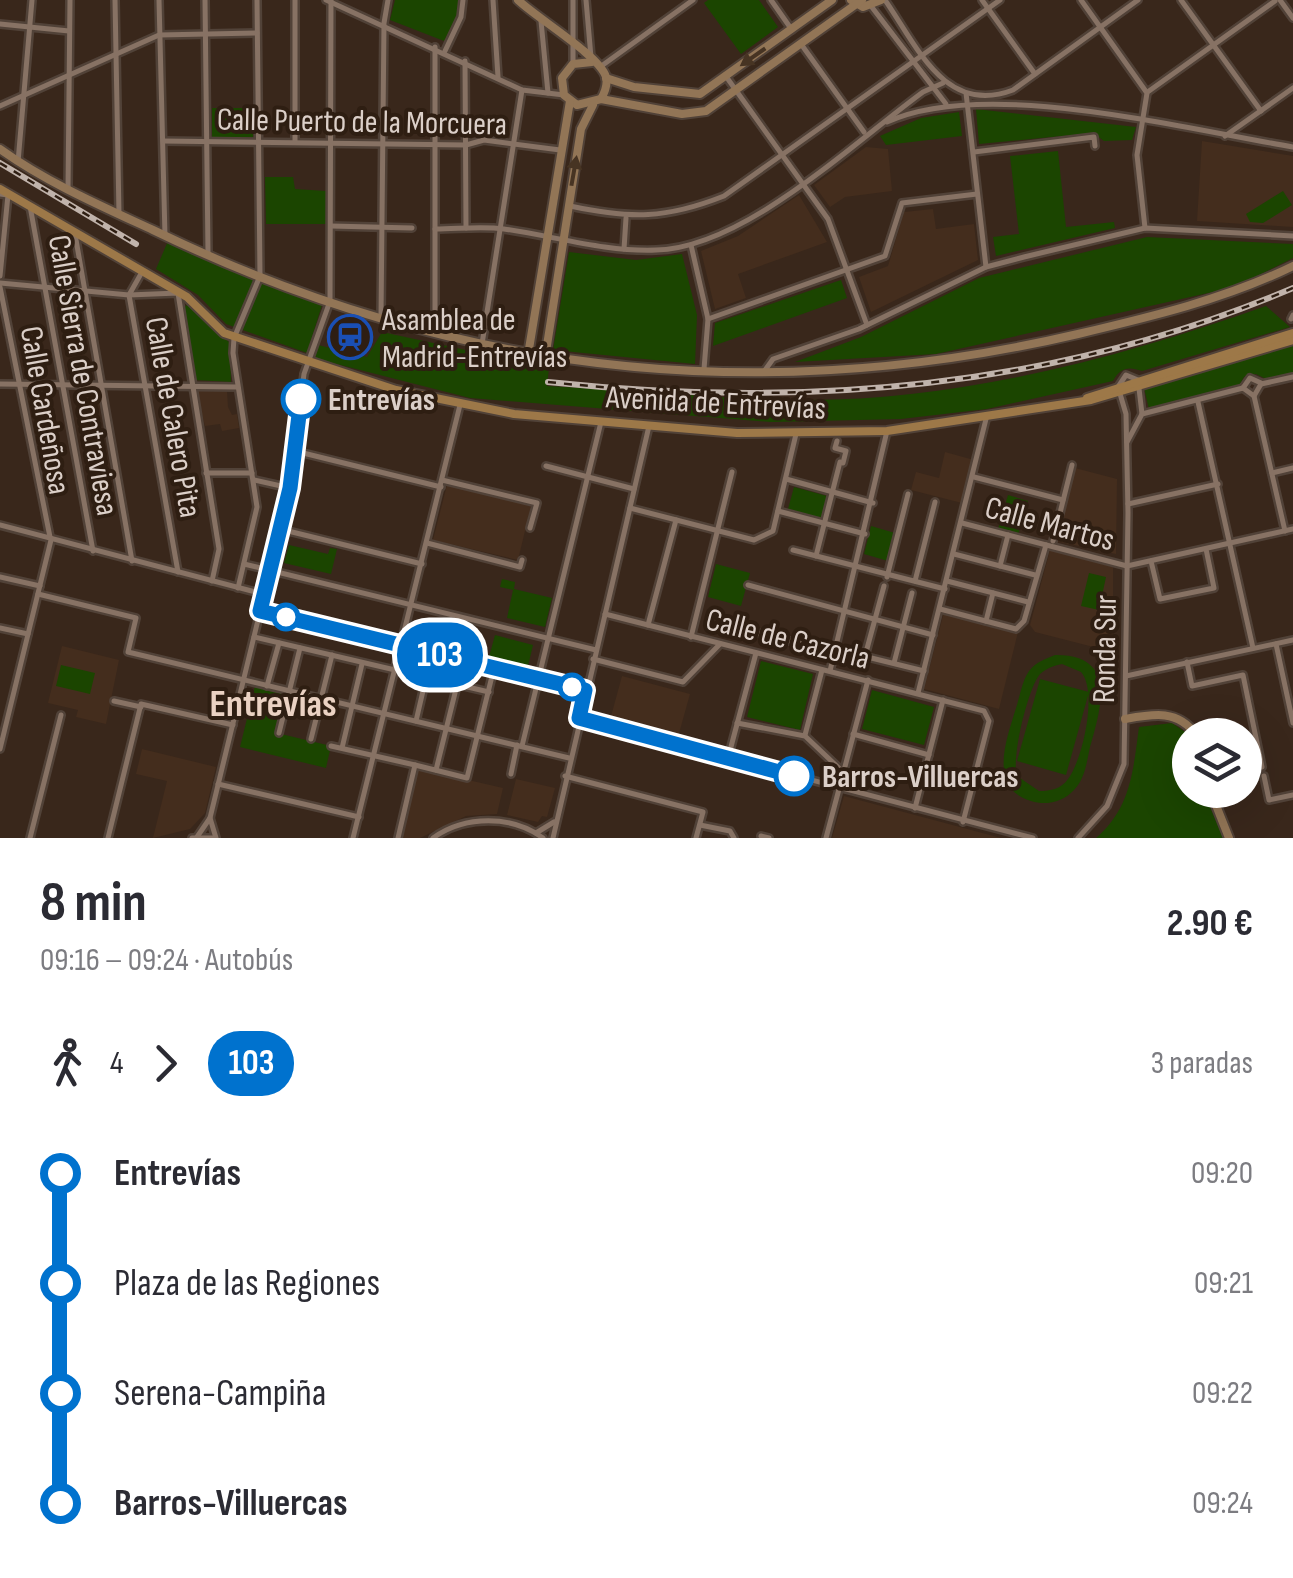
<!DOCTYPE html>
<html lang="es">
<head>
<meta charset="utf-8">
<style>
  :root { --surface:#fff; --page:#f7f7f7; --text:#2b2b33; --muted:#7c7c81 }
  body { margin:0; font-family:"Sofia Sans Condensed",sans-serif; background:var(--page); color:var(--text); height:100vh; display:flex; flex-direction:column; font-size:38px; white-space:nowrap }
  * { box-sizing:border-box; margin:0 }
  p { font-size:32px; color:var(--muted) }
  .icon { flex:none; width:55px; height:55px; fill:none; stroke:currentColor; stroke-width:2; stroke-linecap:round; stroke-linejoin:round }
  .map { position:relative; height:838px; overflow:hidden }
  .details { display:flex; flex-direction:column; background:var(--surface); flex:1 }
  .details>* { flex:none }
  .badge { padding:0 20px; border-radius:32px; font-size:35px; line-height:65px }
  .buttons { position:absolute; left:1172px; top:718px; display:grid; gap:20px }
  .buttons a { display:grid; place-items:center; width:90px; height:90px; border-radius:50%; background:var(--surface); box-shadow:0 10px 40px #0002; font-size:50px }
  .map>.badge { position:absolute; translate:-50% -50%; box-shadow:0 0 0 5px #fff }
  .legs { display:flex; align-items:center; gap:15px; height:110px; padding:0 40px; font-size:32px }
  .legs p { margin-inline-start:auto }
  .head { display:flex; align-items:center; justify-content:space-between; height:170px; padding:0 40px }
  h1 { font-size:55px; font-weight:700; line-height:75px }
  ul { padding:0 40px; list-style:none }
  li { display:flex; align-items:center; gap:35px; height:110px; font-size:38px }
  li i { display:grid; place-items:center; width:15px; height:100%; margin:0 12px; background:currentColor }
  li i::after { content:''; width:25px; height:25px; margin:-12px; border:8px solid; border-radius:50%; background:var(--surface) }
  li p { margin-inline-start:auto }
  li:first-child i { background:linear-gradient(#0000 50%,currentColor 0) }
  li:last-child i { background:linear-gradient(currentColor 50%,#0000 0) }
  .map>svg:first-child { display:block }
  .built { fill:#442d1d }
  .green { fill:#1b4500; fill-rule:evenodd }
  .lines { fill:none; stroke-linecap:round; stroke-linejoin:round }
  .street-casing { stroke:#514238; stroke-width:10 }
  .secondary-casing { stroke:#514238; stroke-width:12 }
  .primary-casing { stroke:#514238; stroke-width:12 }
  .street { stroke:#877264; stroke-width:5 }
  .secondary { stroke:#927556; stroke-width:8 }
  .primary { stroke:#9d7848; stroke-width:8 }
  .rail-casing { stroke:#c0b3ab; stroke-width:6 }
  .rail { stroke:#2e1e12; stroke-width:2.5; stroke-dasharray:8; stroke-linecap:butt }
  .oneway { fill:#473423 }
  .line-1-casing { stroke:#fff; stroke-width:22 }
  .line-1 { stroke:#0072ce; stroke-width:15 }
  .stop-1-dot { fill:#fff; stroke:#0072ce; stroke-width:5 }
  .labels { text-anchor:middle; stroke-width:8; stroke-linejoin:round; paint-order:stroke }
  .street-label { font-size:32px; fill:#dbcfc8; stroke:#2e1e12 }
  .poi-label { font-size:32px; fill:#dbcfc8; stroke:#2e1e12; text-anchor:start }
  .stop-label { font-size:32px; font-weight:bold; fill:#dbcfc8; stroke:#2e1e12; text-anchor:start }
  .quarter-label { font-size:38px; font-weight:bold; fill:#ead2c3; stroke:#2e1e12 }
</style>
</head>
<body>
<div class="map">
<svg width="1293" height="838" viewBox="0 0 1293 838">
  <rect width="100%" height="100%" fill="#39271b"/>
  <g class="built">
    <polygon points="1202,141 1293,156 1293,227 1197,221"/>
    <polygon points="866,147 888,149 892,191 845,197 830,207 814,185"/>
    <polygon points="799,195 827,242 738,274 746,298 715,309 701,251 738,236"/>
    <polygon points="933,209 936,229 974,224 978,260 871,312 859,277 888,266 904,212"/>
    <polygon points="196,390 227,391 228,407 232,415 237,414 239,428 222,431 220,424 205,426"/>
    <polygon points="945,452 974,460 962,503 911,490 916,472 939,478"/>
    <polygon points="1075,468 1117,479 1116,554 1056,541"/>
    <polygon points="447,485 531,506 518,560 433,540"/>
    <polygon points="1050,550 1113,567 1113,652 1035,632 1030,625"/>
    <polygon points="944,612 1018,632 999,709 924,689"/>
    <polygon points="62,646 119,660 106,724 76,717 78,710 48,703"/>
    <polygon points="622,676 690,694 678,737 610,720"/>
    <polygon points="142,749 216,767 205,813 190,829 153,838 167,781 136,774"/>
    <polygon points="416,768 503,788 497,814 466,816 420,838 400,838"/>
    <polygon points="516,779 555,788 547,817 542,816 538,822 507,815"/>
    <polygon points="844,796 1001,838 832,838"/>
  </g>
  <g class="green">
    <polygon points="395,0 460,0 458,14 444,41 390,20"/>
    <polygon points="708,0 759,0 778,27 741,54 704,3"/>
    <rect x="212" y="108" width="41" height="29"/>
    <polygon points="976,109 1136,127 1132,140 1104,141 1093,133 979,144"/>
    <polygon points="959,112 962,136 886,145 880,136 921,118"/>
    <polygon points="1058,151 1066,227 1114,222 1115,228 996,256 993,237 1019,234 1010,156"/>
    <polygon points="265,177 293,177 295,189 326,191 326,224 266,224"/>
    <polygon points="1283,191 1292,205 1263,223 1250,222 1246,214"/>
    <polygon points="1147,237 1293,244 1293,258 1235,287 936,354 795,362 861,337 979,278"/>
    <polygon points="168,241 322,305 307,353 226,324 198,295 156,269"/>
    <polygon points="569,252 636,260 682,254 697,315 695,364 553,350"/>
    <polygon points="841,280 847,298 713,346 715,323"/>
    <polygon points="188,305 230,343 231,382 194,380 182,307"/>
    <path d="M1266 306 1290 327 1142 371C1128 366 1120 368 1113 381L987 409 901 419 771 422 470 398 313 358 318 345 367 357 382 332 549 368 547 386C631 390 715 399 798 400 956 402 1119 358 1266 306Z"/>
    <polygon points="1293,343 1293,373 1266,379 1256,374 1244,377 1239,386 1149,409 1144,388"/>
    <polygon points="794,487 827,496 821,518 788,509"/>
    <polygon points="1008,495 1028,501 1018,535 998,529"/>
    <polygon points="871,526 895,533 888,561 864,554"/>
    <polygon points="289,545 328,554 330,548 337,549 331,574 284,563"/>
    <polygon points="716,564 750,573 741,606 708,597"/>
    <polygon points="1089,573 1106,577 1099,610 1081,606"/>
    <polygon points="502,579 515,582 514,589 552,598 545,627 507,618 513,590 500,587"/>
    <polygon points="495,635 533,645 528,666 489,657"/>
    <path d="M1055 655C1118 654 1101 708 1090 747 1087 761 1085 779 1074 790 1063 802 1046 806 1031 801 987 788 1007 738 1016 708 1020 696 1022 681 1029 671 1036 662 1045 659 1055 655ZM1062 664 1081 672C1098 691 1083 759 1068 779 1061 789 1051 791 1039 791L1017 776C1011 758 1028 688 1040 674 1047 668 1053 666 1062 664Z"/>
    <polygon points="761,661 813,674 800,730 747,717"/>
    <polygon points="61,665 95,673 90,694 56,686"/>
    <polygon points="1040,679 1089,692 1066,775 1017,761"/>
    <polygon points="255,686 286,693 277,733 331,746 326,768 240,747"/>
    <polygon points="872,690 934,707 924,745 862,729"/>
    <path d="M1172 723 1188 734 1190 790H1203L1223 838H1096C1131 808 1133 771 1139 727Z"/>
  </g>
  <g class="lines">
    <defs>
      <g id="street">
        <polyline points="115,0 119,214"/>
        <polyline points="159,0 165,236"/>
        <polyline points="205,0 208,253"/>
        <polyline points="326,0 522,90 564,95"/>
        <polyline points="493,0 498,77"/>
        <polyline points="573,0 573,64"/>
        <polyline points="586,0 591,57"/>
        <polyline points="771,0 792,30"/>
        <path d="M885 0C917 46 945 116 1013 90L1138 0"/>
        <polyline points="982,0 1035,74"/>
        <polyline points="1081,0 1147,93 1137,155 1145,228"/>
        <polyline points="1181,0 1261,111"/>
        <polyline points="1280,0 1293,18"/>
        <polyline points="871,6 946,104"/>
        <polyline points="541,21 548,93"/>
        <polyline points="0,24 69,31"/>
        <polyline points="801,44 864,132"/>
        <polyline points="435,47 435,331"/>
        <polyline points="445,51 461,17 463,0"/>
        <polyline points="465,61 466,228"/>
        <polyline points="600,67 693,0"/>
        <polyline points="725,75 828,219 867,325"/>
        <polyline points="1149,91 1275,1"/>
        <polyline points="966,93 986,267"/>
        <polyline points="0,106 159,35 257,33"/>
        <path d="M887 122C985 77 1185 129 1293 147"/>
        <polyline points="1225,136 1293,88"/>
        <polyline points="163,141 466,145 484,140 560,150"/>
        <polyline points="295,142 295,0"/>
        <polyline points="974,152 1094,137 1095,146"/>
        <polyline points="18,162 32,0"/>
        <polyline points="68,189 70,0"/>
        <polyline points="0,194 8,195 0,276"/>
        <polyline points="30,206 93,551"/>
        <path d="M570 206C631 219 666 219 724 196L1000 0"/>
        <polyline points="331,226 412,228"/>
        <path d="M435 229C458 229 482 226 504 229 554 236 605 252 656 250 744 248 853 143 923 92L943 83"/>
        <polyline points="75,234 132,561"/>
        <polyline points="691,245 708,319 704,369"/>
        <polyline points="624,249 626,218"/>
        <polyline points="142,272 129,295 178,572"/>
        <polyline points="0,283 129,295 178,293 219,549 212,581"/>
        <polyline points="0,287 50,537"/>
        <polyline points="381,317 384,23 388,0"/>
        <polyline points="708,319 885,256 902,203 977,194"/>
        <polyline points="1291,319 1293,315"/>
        <polyline points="482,344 522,90"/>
        <polyline points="763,373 773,359 859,329 986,267 1024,257 1145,228 1293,236"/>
        <polyline points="0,384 237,387"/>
        <polyline points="1261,384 1293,377"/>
        <polyline points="1243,388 1254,396 1261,384"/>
        <polyline points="1243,388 1250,378 1261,383"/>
        <polyline points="1254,396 1285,531"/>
        <polyline points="1198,402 1253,648"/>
        <polyline points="837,441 835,448 846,451 843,463"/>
        <polyline points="1127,442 1142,414 1243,388"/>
        <polyline points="295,451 441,487"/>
        <polyline points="546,466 634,489"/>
        <polyline points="206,473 252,473"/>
        <polyline points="1272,473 1293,468"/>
        <polyline points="974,477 1063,500"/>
        <polyline points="786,479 873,503"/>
        <polyline points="254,480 290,488"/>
        <polyline points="442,480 537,503 530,528"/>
        <polyline points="1128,504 1218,484"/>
        <polyline points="630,508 754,540 773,531 796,434"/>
        <polyline points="778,511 865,534"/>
        <polyline points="962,523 1127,566 1293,529"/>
        <polyline points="0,525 263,594"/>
        <polyline points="280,529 422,564"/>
        <polyline points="1053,541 1072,465"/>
        <polyline points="427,543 520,567 522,560"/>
        <polyline points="793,550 945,589"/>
        <polyline points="954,554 1035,575"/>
        <polyline points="816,556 840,462"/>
        <polyline points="1151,561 1160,599 1214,588 1206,549"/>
        <polyline points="244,564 596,650"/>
        <polyline points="1000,566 1008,535"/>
        <polyline points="0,577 40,586"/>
        <polyline points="887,577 908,494"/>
        <polyline points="915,581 935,502"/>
        <polyline points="947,581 1028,602"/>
        <polyline points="748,585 933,635"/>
        <polyline points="238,588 257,507 233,353 234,338 260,276 257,0"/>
        <polyline points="38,594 136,618 128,652 569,758"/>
        <polyline points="940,609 1016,629 1024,621 1046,545"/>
        <polyline points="260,611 585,690"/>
        <polyline points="605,614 984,711 989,721 963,822"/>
        <polyline points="986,621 993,593"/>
        <polyline points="648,625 676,520"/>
        <polyline points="0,628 28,634"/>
        <polyline points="738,628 834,652"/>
        <polyline points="254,637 489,692"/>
        <polyline points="691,637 732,472"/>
        <polyline points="1276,644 1293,723"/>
        <polyline points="835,649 924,671"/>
        <polyline points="865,656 884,586"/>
        <polyline points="593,659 683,682 720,644"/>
        <polyline points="1187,662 1192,686 1243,675 1262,767"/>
        <polyline points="894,663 912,593"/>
        <polyline points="830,671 887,431"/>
        <polyline points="1126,676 1293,640"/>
        <polyline points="267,686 279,643"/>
        <polyline points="918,693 986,419"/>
        <polyline points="114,701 141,707"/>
        <polyline points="579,719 1033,838"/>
        <polyline points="416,721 426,678"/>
        <polyline points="737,723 805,736 842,771"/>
        <polyline points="279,733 300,648"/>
        <polyline points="853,734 929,755"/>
        <polyline points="805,735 822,670"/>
        <polyline points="311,739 332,655"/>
        <polyline points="331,746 415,765"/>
        <polyline points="522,746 601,422"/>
        <polyline points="342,748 362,664"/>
        <polyline points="0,749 51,540"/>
        <polyline points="728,758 756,653"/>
        <polyline points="436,770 457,685"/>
        <polyline points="511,774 517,745"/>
        <polyline points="565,776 703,812 696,838"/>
        <polyline points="1264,776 1269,800 1293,795"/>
        <polyline points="218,784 359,817"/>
        <polyline points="915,808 943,700"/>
        <polyline points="210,818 216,838"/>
        <polyline points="700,825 730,831 734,838"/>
        <polyline points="536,833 554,822"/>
        <polyline points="761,836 769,838"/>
        <polyline points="197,837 210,818 290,488 304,374 330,301 331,0"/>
        <polyline points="30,838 61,715"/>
        <polyline points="108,838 141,704 233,725"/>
        <polyline points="192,838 215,838"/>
        <polyline points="353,838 460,405"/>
        <polyline points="398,838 415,765 467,778 494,668"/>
        <path d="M433 838C465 815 512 815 543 838"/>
        <polyline points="553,838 649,426"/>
        <polyline points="826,838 868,680"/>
        <polyline points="1078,838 1107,806 1124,764 1128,513 1126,414 1118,387 1126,375 1138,380 1142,414"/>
      </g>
      <g id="secondary">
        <path d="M518 0C538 19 600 56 606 77 608 85 605 92 601 99L577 105 564 95 562 78 573 64 592 62"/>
        <polyline points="851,0 863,7 881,0"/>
        <polyline points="606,78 634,87 700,94 832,0"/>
        <polyline points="601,99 682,114 706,111 862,0"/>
        <path d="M0 149C46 182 101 206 153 230 448 373 758 409 1078 334 1150 317 1226 299 1293 266"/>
        <polyline points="528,355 570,101"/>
        <polyline points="545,358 581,129 593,105"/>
        <path d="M1125 719C1153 714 1178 709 1196 735"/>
        <polyline points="1210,790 1229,838"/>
      </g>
      <g id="primary">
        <polyline points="0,189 187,297 224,333 396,390 514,414 737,433 887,431 1091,400 1293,340"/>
        <polyline points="1087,398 1293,333"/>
      </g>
    </defs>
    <use href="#street" class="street-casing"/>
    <use href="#secondary" class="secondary-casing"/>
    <use href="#primary" class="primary-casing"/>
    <use href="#street" class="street"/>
    <use href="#secondary" class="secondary"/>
    <use href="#primary" class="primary"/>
    <defs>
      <g id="rail">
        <polyline points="0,163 136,244"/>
        <path d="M548 382C804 409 1055 389 1293 288"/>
      </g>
    </defs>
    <use href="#rail" class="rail-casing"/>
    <use href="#rail" class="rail"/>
  </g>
  <defs><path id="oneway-solid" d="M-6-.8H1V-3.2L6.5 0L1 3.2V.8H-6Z" transform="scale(2.5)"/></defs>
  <g class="oneway">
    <use href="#oneway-solid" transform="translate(753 57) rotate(145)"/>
    <use href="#oneway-solid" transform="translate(574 171) rotate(-80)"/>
  </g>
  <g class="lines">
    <defs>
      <polyline id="line-1" points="301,399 290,488 260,611 585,690 579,718 794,776"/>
    </defs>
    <use href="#line-1" class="line-1-casing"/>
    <use href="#line-1" class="line-1"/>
  </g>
  <defs>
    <symbol id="station-ring" viewBox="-11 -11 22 22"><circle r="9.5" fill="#2e1e12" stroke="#1a4fb4" stroke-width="1.5"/><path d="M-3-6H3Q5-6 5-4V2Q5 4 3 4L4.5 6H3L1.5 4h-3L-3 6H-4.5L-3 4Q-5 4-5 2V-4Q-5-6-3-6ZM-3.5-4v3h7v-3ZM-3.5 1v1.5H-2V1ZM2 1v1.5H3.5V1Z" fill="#1a4fb4"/></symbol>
  </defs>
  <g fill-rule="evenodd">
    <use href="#station-ring" x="325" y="312" width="50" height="50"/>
  </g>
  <g class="stop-1-dot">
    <circle cx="301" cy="399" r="18"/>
    <circle cx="286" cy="617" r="12"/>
    <circle cx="572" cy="687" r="12"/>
    <circle cx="794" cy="776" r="18"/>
  </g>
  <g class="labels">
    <g class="street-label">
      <text transform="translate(362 121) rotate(1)" y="11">Calle Puerto de la Morcuera</text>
      <text transform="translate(84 375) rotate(80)" y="11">Calle Sierra de Contraviesa</text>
      <text transform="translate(716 402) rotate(3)" y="11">Avenida de Entrevías</text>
      <text transform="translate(46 410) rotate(80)" y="11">Calle Cardeñosa</text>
      <text transform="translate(174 417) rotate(80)" y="11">Calle de Calero Pita</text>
      <text transform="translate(1050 523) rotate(15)" y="11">Calle Martos</text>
      <text transform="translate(788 638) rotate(14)" y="11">Calle de Cazorla</text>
      <text transform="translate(1104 649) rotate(-89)" y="11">Ronda Sur</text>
    </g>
    <g class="poi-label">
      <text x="382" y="330">Asamblea de<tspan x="382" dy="37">Madrid-Entrevías</tspan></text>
    </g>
    <g class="stop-label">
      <text x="328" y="410">Entrevías</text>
      <text x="822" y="787">Barros-Villuercas</text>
    </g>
    <g class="quarter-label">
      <text x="273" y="716">Entrevías</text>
    </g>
  </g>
</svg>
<div class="buttons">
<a><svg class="icon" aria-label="layers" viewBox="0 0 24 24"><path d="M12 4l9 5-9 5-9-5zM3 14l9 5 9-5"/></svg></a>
</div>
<b class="badge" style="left:440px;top:655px;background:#0072ce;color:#fff">103</b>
</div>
<section class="details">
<div class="head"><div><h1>8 min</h1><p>09:16 – 09:24 · Autobús</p></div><b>2.90 €</b></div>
<div class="legs"><svg class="icon" aria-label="walk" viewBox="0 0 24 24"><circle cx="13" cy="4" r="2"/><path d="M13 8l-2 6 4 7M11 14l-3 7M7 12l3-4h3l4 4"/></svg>4<svg class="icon" aria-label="forward" viewBox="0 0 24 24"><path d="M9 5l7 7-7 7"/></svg><b class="badge" style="background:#0072ce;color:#fff">103</b><p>3 paradas</p></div>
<ul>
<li><i style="color:#0072ce"></i><b>Entrevías</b><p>09:20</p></li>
<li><i style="color:#0072ce"></i><span>Plaza de las Regiones</span><p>09:21</p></li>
<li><i style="color:#0072ce"></i><span>Serena-Campiña</span><p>09:22</p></li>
<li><i style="color:#0072ce"></i><b>Barros-Villuercas</b><p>09:24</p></li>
</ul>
</section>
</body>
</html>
